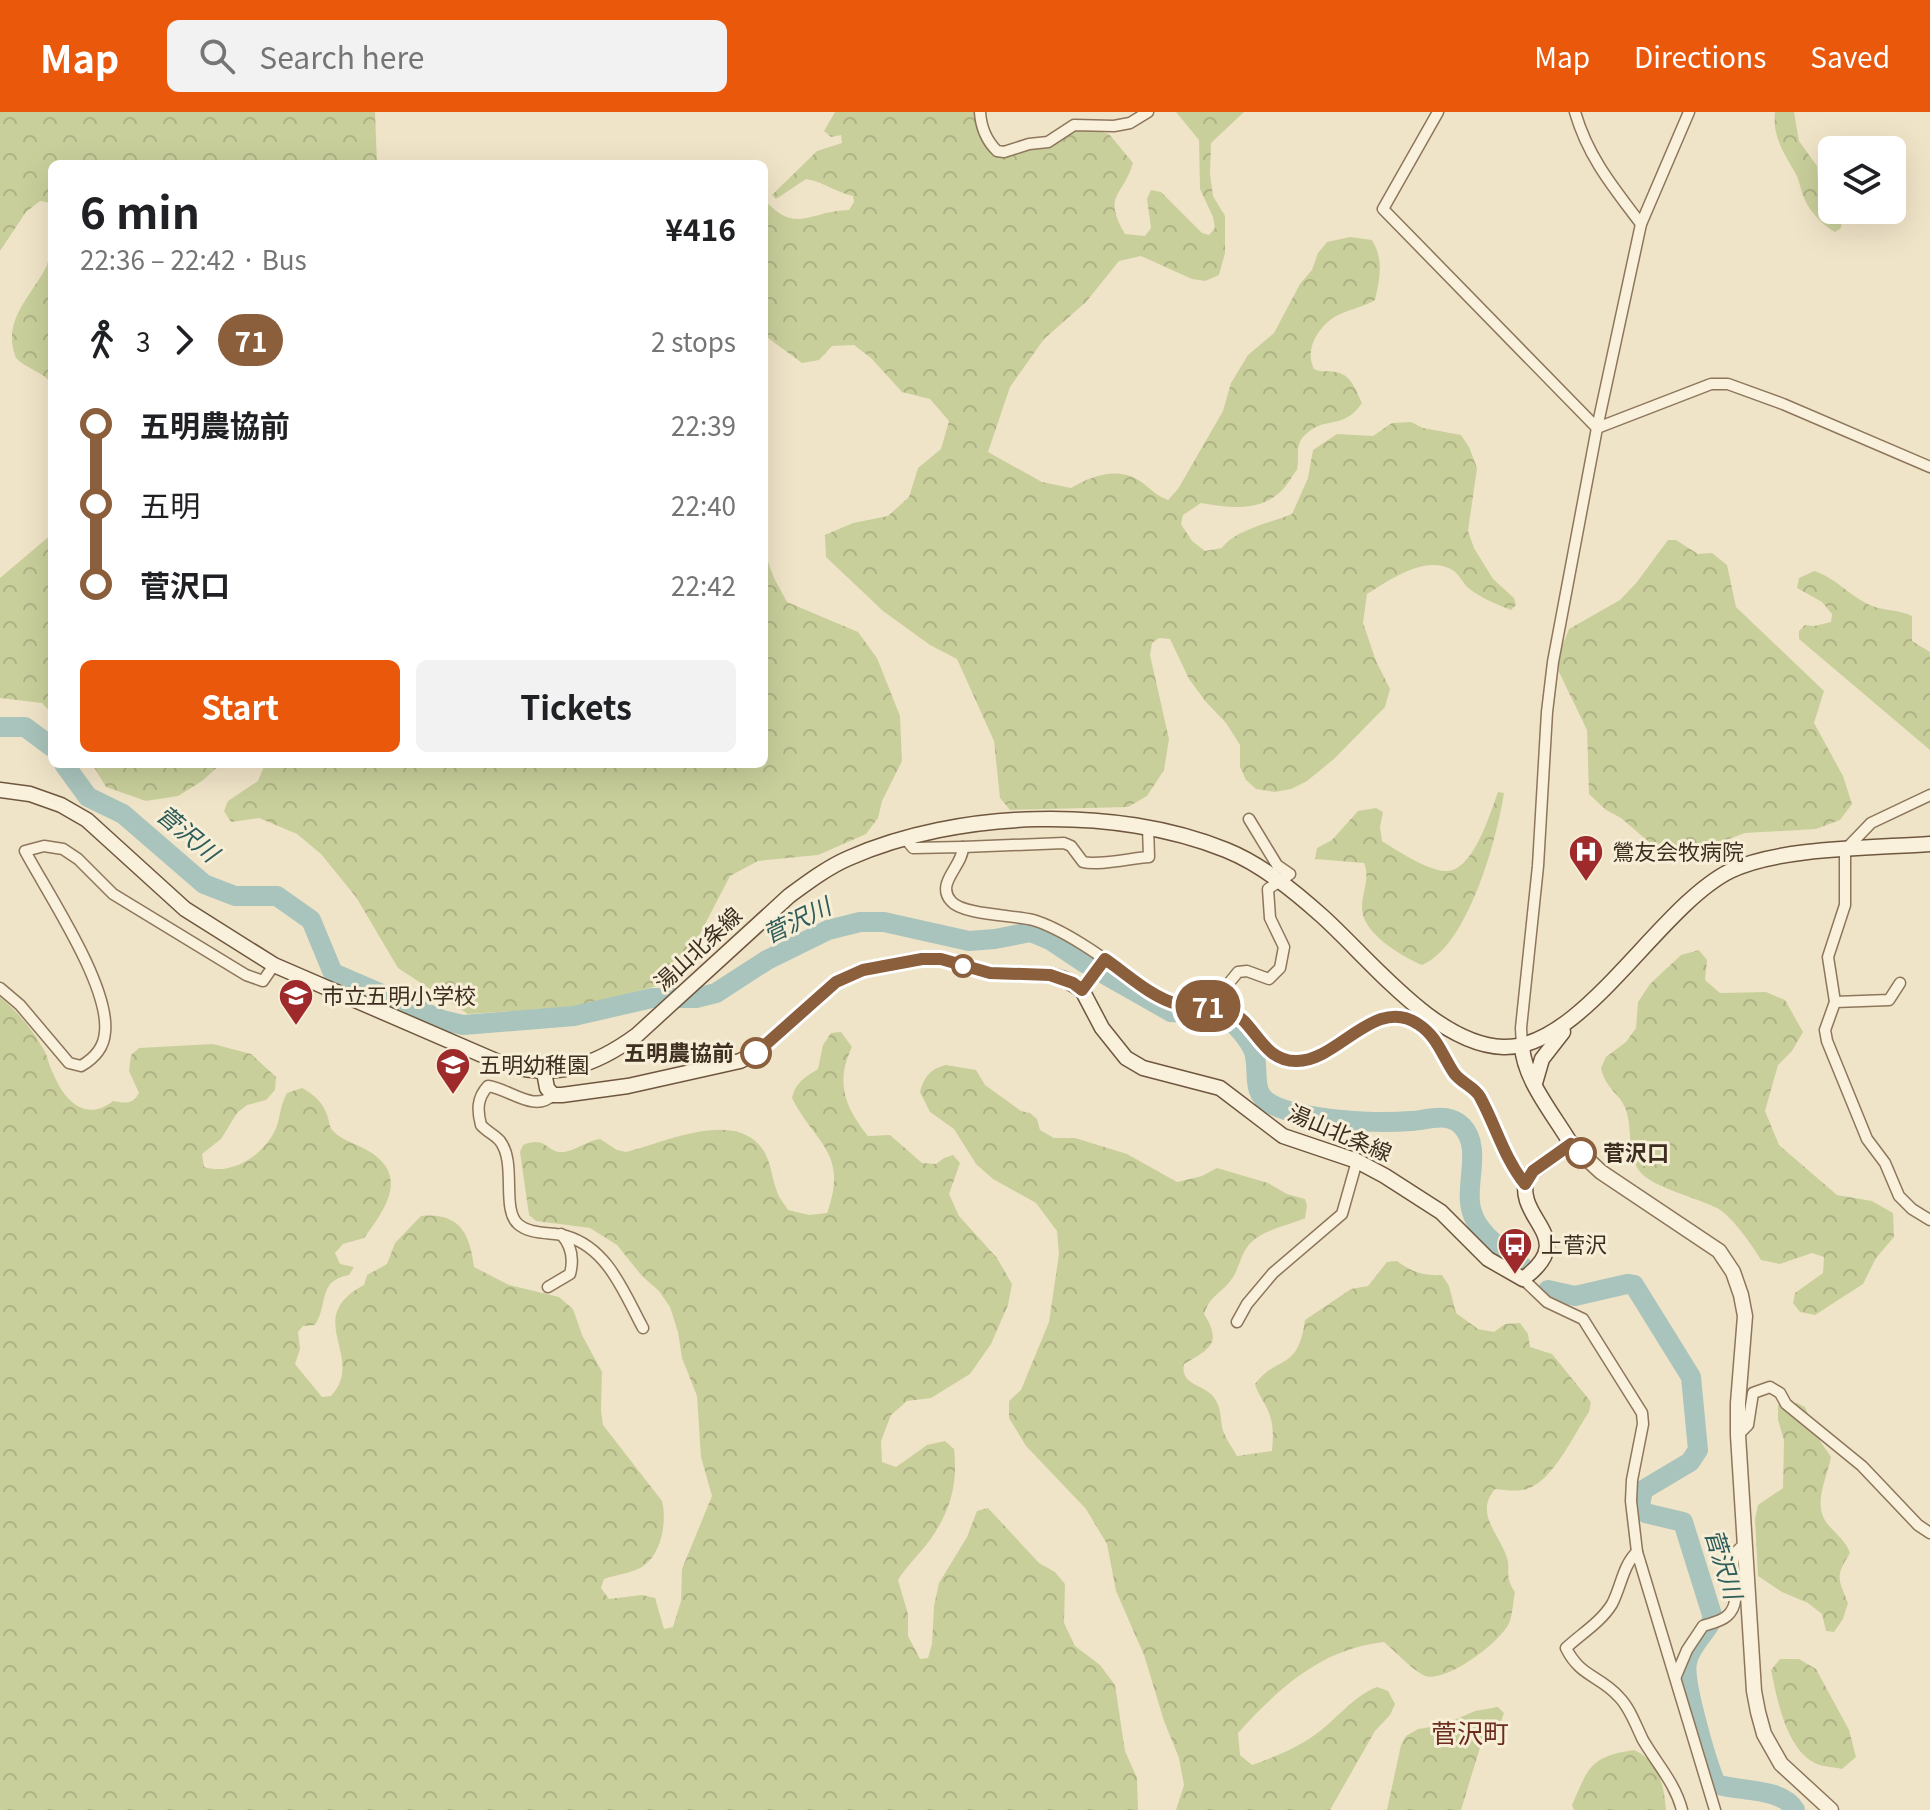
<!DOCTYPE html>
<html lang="en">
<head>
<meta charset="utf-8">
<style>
  :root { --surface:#fff; --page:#f2f2f2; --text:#202124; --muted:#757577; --accent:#ea580c }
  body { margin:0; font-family:Georgia,"Noto Sans JP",serif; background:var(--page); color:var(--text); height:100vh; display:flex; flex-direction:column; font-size:30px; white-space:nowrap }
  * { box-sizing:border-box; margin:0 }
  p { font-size:26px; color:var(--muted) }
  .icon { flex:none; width:44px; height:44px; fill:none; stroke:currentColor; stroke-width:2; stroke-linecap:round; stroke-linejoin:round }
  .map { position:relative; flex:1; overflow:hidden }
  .details { position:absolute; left:48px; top:48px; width:720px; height:608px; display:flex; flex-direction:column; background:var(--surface); border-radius:12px; box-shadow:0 8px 32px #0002 }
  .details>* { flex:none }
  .badge { padding:0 16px; border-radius:26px; font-size:28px; line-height:52px }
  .tools { position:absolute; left:1818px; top:24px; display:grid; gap:16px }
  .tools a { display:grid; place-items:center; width:88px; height:88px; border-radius:12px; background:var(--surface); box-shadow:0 8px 32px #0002; font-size:40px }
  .map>.badge { position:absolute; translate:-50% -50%; box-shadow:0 0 0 4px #fff }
  .legs { display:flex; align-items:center; gap:12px; height:88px; padding:0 32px; font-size:26px }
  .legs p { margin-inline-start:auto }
  .overview { display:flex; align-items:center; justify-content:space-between; height:136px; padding:0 32px }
  h1 { font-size:44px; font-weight:700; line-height:60px }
  .button { display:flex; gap:16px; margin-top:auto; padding:16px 32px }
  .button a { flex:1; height:92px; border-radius:12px; background:var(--accent); color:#fff; font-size:32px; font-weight:700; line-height:92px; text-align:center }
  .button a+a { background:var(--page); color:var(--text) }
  ul { padding:0 32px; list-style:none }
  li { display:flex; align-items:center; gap:28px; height:80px; font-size:30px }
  li i { display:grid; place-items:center; width:12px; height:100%; margin:0 10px; background:currentColor }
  li i::after { content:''; width:20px; height:20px; margin:-10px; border:6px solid; border-radius:50%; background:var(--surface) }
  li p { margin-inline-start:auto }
  li:first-child i { background:linear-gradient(#0000 50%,currentColor 0) }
  li:last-child i { background:linear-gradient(currentColor 50%,#0000 0) }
  header { display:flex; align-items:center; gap:48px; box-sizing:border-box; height:112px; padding:0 40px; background:var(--accent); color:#fff }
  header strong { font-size:38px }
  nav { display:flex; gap:44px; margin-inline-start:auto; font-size:28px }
  .search { width:560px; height:72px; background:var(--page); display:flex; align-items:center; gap:20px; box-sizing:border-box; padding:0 28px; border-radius:12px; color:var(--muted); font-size:30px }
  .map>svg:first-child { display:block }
  .forest { fill:url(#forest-crowns) }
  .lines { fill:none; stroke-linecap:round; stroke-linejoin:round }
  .river { stroke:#a9c4bc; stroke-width:20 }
  .minor-casing { stroke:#8d765c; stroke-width:13 }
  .tertiary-casing { stroke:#8d765c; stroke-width:17 }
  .secondary-casing { stroke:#6f573f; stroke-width:17 }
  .minor { stroke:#faf1dc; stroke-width:10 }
  .tertiary { stroke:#faf1dc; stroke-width:14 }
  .secondary { stroke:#faf1dc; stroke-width:14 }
  .line-1-casing { stroke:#fff; stroke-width:18 }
  .line-1 { stroke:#8b5e3c; stroke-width:12 }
  .stop-1-dot { fill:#fff; stroke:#8b5e3c; stroke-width:4 }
  .labels { text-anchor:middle; stroke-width:6; stroke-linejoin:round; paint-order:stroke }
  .poi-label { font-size:22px; fill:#3d2e20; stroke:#f7eed8; text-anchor:start }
  .street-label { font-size:22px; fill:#3d2e20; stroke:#f7eed8 }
  .stop-label { font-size:22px; font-weight:bold; fill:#3d2e20; stroke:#f7eed8; text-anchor:end }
  .water-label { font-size:24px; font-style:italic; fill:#2f5d5a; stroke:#f7eed8 }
  .quarter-label { font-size:26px; fill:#6b2e1e; stroke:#f7eed8 }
</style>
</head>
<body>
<header>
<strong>Map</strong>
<div class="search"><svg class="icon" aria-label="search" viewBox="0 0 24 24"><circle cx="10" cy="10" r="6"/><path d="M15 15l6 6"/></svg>Search here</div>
<nav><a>Map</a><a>Directions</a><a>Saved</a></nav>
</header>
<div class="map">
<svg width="1930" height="1698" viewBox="0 0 1930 1698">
  <defs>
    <pattern id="forest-crowns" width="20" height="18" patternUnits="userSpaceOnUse" patternTransform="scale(2)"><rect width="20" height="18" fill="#c9cf9b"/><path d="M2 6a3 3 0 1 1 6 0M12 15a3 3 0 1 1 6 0" fill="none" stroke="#aeb285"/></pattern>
  </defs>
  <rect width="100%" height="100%" fill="#f0e4c8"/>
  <g class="forest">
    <polygon points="0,0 375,0 377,52 52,52 52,112 51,91 40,89 26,100 0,139"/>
    <path d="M835 0H975L980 20 1008 40 1082 15 1109 22 1133 51C1123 85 1102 82 1125 122L1145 124 1151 116 1147 87 1151 78 1161 80 1202 121 1209 123 1215 116 1213 105 1200 77 1199 28 1176 0H1244L1211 31 1210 62 1213 84 1225 104V141L1219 163 1205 169 1192 167 1141 144 1119 149 1086 190 1044 227 1010 275 988 340 1042 370 1071 376C1091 364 1118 354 1140 369 1150 376 1155 383 1168 388L1178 377 1223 299 1231 271 1248 243 1274 221 1300 172 1312 158 1318 141 1327 130 1350 125 1372 128C1384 148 1380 166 1375 188 1363 195 1351 197 1338 203 1319 213 1304 237 1314 257 1323 261 1327 258 1335 260 1351 262 1356 278 1362 291 1343 319 1325 303 1305 323 1294 333 1300 345 1297 358 1296 358 1290 368 1290 368 1269 401 1234 397 1201 391L1183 403 1181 412 1192 429 1205 439 1222 436C1235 418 1270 411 1292 402L1308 366 1313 338 1337 322 1373 324 1392 311 1411 310 1423 316 1461 323 1469 335 1477 356 1468 419 1474 436 1493 467 1514 486 1516 493 1511 498C1496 492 1478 485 1466 474 1462 469 1459 463 1454 459 1427 441 1390 468 1367 482L1363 511 1376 549 1390 577 1385 595 1334 647 1307 669 1291 677 1275 680 1256 677 1246 668 1240 655V633L1226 611 1206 590 1189 567 1170 527 1159 526 1152 531 1150 543 1169 627 1164 658 1147 684 1128 695 1010 698 1000 686 994 629 957 547 930 533 883 499 826 445 825 423 853 411 888 404 909 385 918 356 941 337 949 309 930 287 902 280 871 246 854 233 832 234 819 248 802 251 764 223V87C795 124 812 98 849 98L854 90 853 84C835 80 824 70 806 67L776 87 772 83 817 39 842 31 841 23 831 25 824 19Z"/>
    <path d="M1775 0H1794L1799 29 1817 54 1818 70 1832 91V98H1836L1842 109 1841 116 1835 120C1824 114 1810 100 1805 88 1801 80 1800 72 1797 64 1785 42 1772 26 1775 0Z"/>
    <path d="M52 121V272C42 259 25 256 16 246 0 207 35 181 47 153 51 144 50 131 52 121Z"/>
    <polygon points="52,422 52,602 42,591 0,586 0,466"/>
    <polygon points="1668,428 1676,428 1698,442 1712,441 1727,453 1736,495 1824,579 1814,611 1843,664 1852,692 1840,708 1816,717 1745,721 1690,741 1656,736 1621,706 1606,698 1589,682 1587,618 1559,560 1559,542 1569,517 1620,488 1637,470"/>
    <polygon points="764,439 774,466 787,490 858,520 877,546 900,604 902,649 882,689 878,706 866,722 818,743 758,749 730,764 689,843 661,873 576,895 468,902 398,856 356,785 321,742 297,722 259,706 231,710 224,699 228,689 258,669 265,652 764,652"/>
    <path d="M1814 459C1837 466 1852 487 1875 495 1888 499 1900 498 1912 504V529L1930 540V638L1799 527V519L1805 513 1814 514 1831 510 1832 502 1822 490 1797 476 1799 466Z"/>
    <polygon points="92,652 221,652 202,669 178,684 146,689 106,675"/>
    <path d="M1498 680 1504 681C1497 727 1468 834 1422 853 1401 844 1360 820 1362 794 1363 778 1370 766 1364 751L1315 747 1317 736 1332 728 1358 699 1376 696 1383 700 1380 715 1382 729C1398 739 1425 757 1444 759 1473 762 1490 701 1498 680Z"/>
    <path d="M1699 838 1707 848 1705 868 1720 881 1766 880 1785 888 1803 920 1792 939 1778 953 1765 999 1779 1033 1837 1083 1872 1089 1893 1101 1894 1125 1876 1146 1863 1172 1815 1203 1800 1200 1793 1191 1795 1181 1823 1161 1824 1145 1812 1141 1780 1152 1761 1148C1752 1133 1732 1104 1717 1096 1697 1086 1659 1077 1643 1063 1626 1046 1633 1018 1626 998 1620 981 1606 978 1601 956L1606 945 1626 930 1636 916 1638 890 1650 872 1681 843Z"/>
    <path d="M0 885C18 900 32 917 44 938 48 945 49 954 53 961 64 988 85 1011 113 989 126 991 132 993 139 981L129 959 131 943 139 936 213 932 251 942 276 965 275 978 266 988 247 993 237 1001 221 1027 202 1042 204 1055C231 1064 265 1043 276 1016 281 1004 279 996 287 981L302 976C313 982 323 990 327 1003 330 1010 328 1014 334 1020 342 1028 356 1032 367 1038 410 1063 386 1096 364 1126L343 1132 335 1141 340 1152 354 1155 349 1163C317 1169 329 1191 315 1213L303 1214 298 1220 300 1237 295 1252 322 1285 331 1284C367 1245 301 1206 364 1173L367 1163 387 1152 395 1131 421 1104C459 1100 470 1121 474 1155L509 1173 559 1185 573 1197 582 1223 602 1260 601 1298 603 1313 662 1389C667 1410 662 1442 642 1455 632 1461 615 1463 604 1467L601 1476 609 1487 642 1483 655 1486 664 1517 673 1515 681 1489 682 1457 712 1384 701 1345 697 1284 682 1246 678 1220 670 1195 659 1179 642 1164 617 1133 590 1116 536 1109 529 1103 520 1040 523 1033C548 1023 546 1042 564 1040 576 1038 587 1029 600 1027L617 1038 626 1040C664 1031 731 998 761 1035 772 1049 771 1066 778 1082 780 1087 785 1093 788 1098L809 1103 827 1101C849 1040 815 1032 792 986 796 970 805 965 818 957L823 933 831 921 841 920 852 935C835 970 845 996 868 1024L890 1023 922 1051 936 1052 944 1046 953 1043 960 1051 949 1082 959 1104 997 1146 1012 1172 1008 1193 991 1232 970 1262 931 1286 907 1289 891 1303 881 1329 882 1350 896 1355 927 1333 945 1329 954 1337C958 1372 951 1398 930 1428 920 1442 907 1453 898 1468L908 1502V1524L920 1547 928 1546 932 1532 934 1494 939 1471 967 1425 977 1399 988 1396 1039 1451 1055 1460 1065 1472 1064 1511 1075 1534 1100 1553 1115 1573 1125 1639 1137 1666 1138 1698H0Z"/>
    <path d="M946 953 976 958 985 973 1021 999 1030 1001 1037 1007 1040 1018 1054 1026H1075L1127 1042 1177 1070 1202 1064 1217 1056 1268 1071 1287 1082 1305 1087 1307 1094 1305 1106C1288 1114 1260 1118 1248 1134 1240 1144 1239 1158 1231 1168 1220 1183 1211 1182 1204 1202 1223 1232 1209 1237 1184 1252 1180 1272 1201 1272 1212 1283 1221 1293 1220 1303 1222 1314 1223 1323 1232 1335 1237 1344L1272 1339C1273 1326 1274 1314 1269 1301 1265 1290 1258 1283 1255 1272 1278 1242 1298 1260 1305 1208L1351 1177 1368 1174 1387 1150 1397 1149C1411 1160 1424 1164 1442 1163L1449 1174 1456 1201 1478 1217 1494 1220 1505 1212 1520 1211 1528 1222 1530 1235 1552 1242 1591 1290 1589 1300C1574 1322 1553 1369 1527 1377 1516 1380 1505 1378 1495 1377 1475 1401 1497 1419 1506 1443 1512 1458 1503 1462 1515 1480 1513 1489 1513 1502 1509 1511 1501 1530 1443 1574 1423 1563 1409 1555 1396 1540 1384 1530 1321 1537 1279 1576 1238 1621L1240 1643 1252 1653C1274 1645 1297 1636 1316 1622 1336 1608 1353 1584 1377 1575L1388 1579 1395 1592 1390 1603 1375 1619 1330 1698H1176L1184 1673 1179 1646 1164 1609 1144 1543 1116 1479 1107 1432 1086 1397 1026 1334 1009 1306V1289L1021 1278 1049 1210 1059 1142 1057 1119 1036 1091 993 1067 976 1052 954 1017 930 1000 920 980C924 965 930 957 946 953Z"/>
    <path d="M1797 1291 1805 1295 1818 1326 1831 1345C1827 1366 1813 1391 1826 1410 1834 1421 1845 1427 1850 1441 1835 1465 1838 1466 1848 1491L1843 1507 1834 1520 1826 1519 1822 1502 1808 1491 1782 1480 1758 1464 1755 1407 1758 1393 1783 1376 1784 1328 1778 1308V1293Z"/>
    <path d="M1780 1547H1799L1816 1557 1849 1618 1856 1645 1842 1657C1834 1655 1824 1655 1817 1652 1786 1639 1777 1586 1771 1558Z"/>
    <polygon points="1498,1595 1504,1601 1500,1612 1482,1629 1461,1698 1387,1698 1401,1633 1406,1624 1418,1617 1443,1613 1475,1599"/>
    <path d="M1634 1638C1659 1649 1664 1673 1666 1698H1574L1572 1693C1589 1655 1589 1645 1634 1638Z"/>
  </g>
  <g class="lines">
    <g class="river">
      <polyline points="0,615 25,615 52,635"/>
      <path d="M64 652 88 685 123 702 204 772 235 784H277L311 808 333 861 442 908 463 913 574 904 652 886H696L716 881 767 848 828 818 860 810H884L969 829 995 827 1031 820 1050 828 1083 850 1171 900 1226 904C1236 913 1247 925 1253 937 1261 956 1249 981 1271 992 1300 1008 1376 1012 1410 1009 1421 1009 1434 1004 1446 1006 1452 1007 1458 1010 1462 1014 1484 1037 1462 1076 1473 1103 1480 1124 1507 1140 1523 1155"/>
      <path d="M1548 1178 1575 1184 1627 1172 1634 1173 1691 1265 1698 1338 1690 1350 1643 1378 1640 1393 1645 1401 1683 1410 1713 1506C1706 1522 1691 1532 1687 1550 1683 1570 1707 1651 1716 1672 1739 1680 1782 1675 1795 1698"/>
    </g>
    <defs>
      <g id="minor">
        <path d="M980 0C981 16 986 28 997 39L1004 40 1029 32 1048 30 1074 13 1114 14 1130 11 1148 0"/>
        <polyline points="1438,0 1383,97 1597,316"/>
        <path d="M1575 0C1588 45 1613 75 1641 112"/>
        <polyline points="1597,316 1711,272 1728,272 1783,292 1930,355"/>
        <polyline points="1930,683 1871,711 1845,738 1845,793 1828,845 1835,890 1825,918 1827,929 1867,1027 1885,1051 1899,1084 1912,1097 1930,1108"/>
        <path d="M904 725 913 736 963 735C963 754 935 771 951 789 962 803 1014 803 1033 808 1063 817 1101 844 1127 863 1140 872 1153 883 1168 889 1188 897 1209 890 1228 898 1263 912 1260 957 1310 947 1328 937 1363 912 1380 907 1419 895 1437 932 1453 959 1460 970 1473 974 1480 984 1497 1012 1504 1045 1525 1072"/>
        <path d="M963 735 1064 731 1071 734 1083 750C1097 754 1132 746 1149 745L1148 715"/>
        <path d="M0 876 20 893 69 951 81 954C95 946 104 936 105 920 110 874 48 782 25 739L44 734 63 737 78 747 113 782 246 863 263 869 274 853"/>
        <polyline points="1082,878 1105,847"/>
        <polyline points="1835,890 1889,888 1900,871"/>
        <polyline points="1211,893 1238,860 1247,859 1269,867 1280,856 1284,835 1270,806 1268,777 1290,762 1277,753 1249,707"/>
        <polyline points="1522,934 1521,916 1538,754 1547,600 1553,550 1597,316 1641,112 1689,0"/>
        <path d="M553 983C534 1001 510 977 488 974 477 986 477 998 481 1013 486 1019 495 1023 500 1029 517 1051 501 1097 518 1112 530 1123 552 1120 566 1124 608 1136 624 1181 643 1216"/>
        <polyline points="1523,1167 1547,1190 1583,1207 1642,1301 1643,1312 1632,1368 1631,1389 1637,1440 1715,1698"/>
        <path d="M548 1175 570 1162C574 1147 572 1134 561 1122"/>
        <polyline points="1237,1210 1247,1192 1273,1161 1342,1102 1357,1049"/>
        <polyline points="1738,1323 1748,1313 1753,1281 1770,1275 1780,1281 1786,1292 1862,1354 1918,1413 1930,1421"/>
        <path d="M1637 1440C1623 1453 1621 1475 1612 1492 1601 1510 1581 1522 1566 1536 1580 1565 1601 1564 1619 1585 1630 1596 1636 1614 1643 1628 1657 1652 1675 1671 1682 1698"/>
        <path d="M1676 1564 1687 1538 1703 1514C1711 1511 1720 1510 1727 1504 1749 1485 1718 1445 1745 1433"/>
      </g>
      <polyline id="tertiary" points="1571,1032 1601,1060 1719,1139 1733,1160 1741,1183 1745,1204 1738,1291 1738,1323 1754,1579 1758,1600 1764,1622 1781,1652 1831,1698"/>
      <g id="secondary">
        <path d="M0 678 30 682 61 693 87 708 185 797 274 853 503 952C554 968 595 954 637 923L789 784C808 770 828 755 849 746 958 698 1115 693 1226 738 1261 752 1294 779 1322 804 1370 847 1436 933 1503 935 1582 938 1658 795 1730 759 1779 735 1874 736 1930 732"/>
        <path d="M544 960 547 976 553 983H562L628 974 740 949 756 941 836 870 863 858 922 847H941L990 861 1050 863 1064 867 1082 878 1102 916 1126 946 1143 956 1220 976 1283 1024 1357 1049 1385 1064 1441 1100 1488 1147 1523 1167C1581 1124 1513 1109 1527 1064L1571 1032C1554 1003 1524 968 1522 934"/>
        <polyline points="1535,971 1542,947 1563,920"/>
      </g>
    </defs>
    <use href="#minor" class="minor-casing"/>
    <use href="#tertiary" class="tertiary-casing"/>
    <use href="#secondary" class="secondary-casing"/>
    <use href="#minor" class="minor"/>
    <use href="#tertiary" class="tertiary"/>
    <use href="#secondary" class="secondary"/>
  </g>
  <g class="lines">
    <defs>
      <path id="line-1" d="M756 941 836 870 863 858 922 847H941L990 861 1050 863 1073 871 1082 878 1105 847C1127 862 1151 885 1177 892 1195 896 1214 890 1231 899 1256 912 1263 950 1297 949 1338 949 1375 883 1418 912 1437 924 1442 943 1454 961 1461 971 1475 975 1480 985 1496 1014 1504 1046 1525 1072L1533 1059 1571 1032 1581 1041"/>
    </defs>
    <use href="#line-1" class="line-1-casing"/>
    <use href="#line-1" class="line-1"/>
  </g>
  <defs>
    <symbol id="hospital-pin" viewBox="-11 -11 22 30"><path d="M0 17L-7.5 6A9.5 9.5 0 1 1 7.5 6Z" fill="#9e2a2b" stroke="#f7eed8"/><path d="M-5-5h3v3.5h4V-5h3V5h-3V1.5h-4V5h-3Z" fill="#fff"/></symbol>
    <symbol id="school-pin" viewBox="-11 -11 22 30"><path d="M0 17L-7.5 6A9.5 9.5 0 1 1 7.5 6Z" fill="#9e2a2b" stroke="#f7eed8"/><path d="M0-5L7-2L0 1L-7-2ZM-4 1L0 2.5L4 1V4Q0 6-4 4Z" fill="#fff"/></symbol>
    <symbol id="bus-pin" viewBox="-11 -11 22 30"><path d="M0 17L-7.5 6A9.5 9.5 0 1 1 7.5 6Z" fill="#9e2a2b" stroke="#f7eed8"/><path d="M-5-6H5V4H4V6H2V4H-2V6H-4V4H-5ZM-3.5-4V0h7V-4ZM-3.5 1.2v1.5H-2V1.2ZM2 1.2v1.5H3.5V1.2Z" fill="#fff"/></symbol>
  </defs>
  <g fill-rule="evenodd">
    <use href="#hospital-pin" x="1566" y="720" width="40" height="54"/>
    <use href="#school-pin" x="276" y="864" width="40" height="54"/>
    <use href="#school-pin" x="433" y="933" width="40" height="54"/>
    <use href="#bus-pin" x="1495" y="1113" width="40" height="54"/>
  </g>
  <g class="stop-1-dot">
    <circle cx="963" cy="854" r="10"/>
    <circle cx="756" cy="941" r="14"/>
    <circle cx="1581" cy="1041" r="14"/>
  </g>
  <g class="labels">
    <g class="poi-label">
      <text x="1612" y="748">鶯友会牧病院</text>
      <text x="322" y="892">市立五明小学校</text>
      <text x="479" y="961">五明幼稚園</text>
      <text x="1541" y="1141">上菅沢</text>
    </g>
    <g class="street-label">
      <text transform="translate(698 837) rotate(-43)" y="8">湯山北条線</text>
      <text transform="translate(1340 1021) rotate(23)" y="8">湯山北条線</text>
    </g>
    <g class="stop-label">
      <text x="734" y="949">五明農協前</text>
      <text x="1603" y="1049" text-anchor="start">菅沢口</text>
    </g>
    <g class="water-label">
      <text transform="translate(187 722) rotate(40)" y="8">菅沢川</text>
      <text transform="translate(797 809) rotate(-26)" y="8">菅沢川</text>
      <text transform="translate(1723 1452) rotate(73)" y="8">菅沢川</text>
    </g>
    <g class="quarter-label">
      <text x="1470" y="1631">菅沢町</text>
    </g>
  </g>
</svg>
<div class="tools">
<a><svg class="icon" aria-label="layers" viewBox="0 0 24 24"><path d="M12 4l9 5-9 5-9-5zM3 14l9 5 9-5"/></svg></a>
</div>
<b class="badge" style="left:1208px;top:894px;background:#8b5e3c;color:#fff">71</b>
<section class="details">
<div class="overview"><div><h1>6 min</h1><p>22:36 – 22:42 · Bus</p></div><b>¥416</b></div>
<div class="legs"><svg class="icon" aria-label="walk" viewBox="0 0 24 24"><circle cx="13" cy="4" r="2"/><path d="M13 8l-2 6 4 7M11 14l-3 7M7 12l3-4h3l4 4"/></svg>3<svg class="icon" aria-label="forward" viewBox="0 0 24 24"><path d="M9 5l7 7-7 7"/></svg><b class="badge" style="background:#8b5e3c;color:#fff">71</b><p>2 stops</p></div>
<ul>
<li><i style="color:#8b5e3c"></i><b>五明農協前</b><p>22:39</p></li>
<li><i style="color:#8b5e3c"></i><span>五明</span><p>22:40</p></li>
<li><i style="color:#8b5e3c"></i><b>菅沢口</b><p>22:42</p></li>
</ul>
<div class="button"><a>Start</a><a>Tickets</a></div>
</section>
</div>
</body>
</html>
